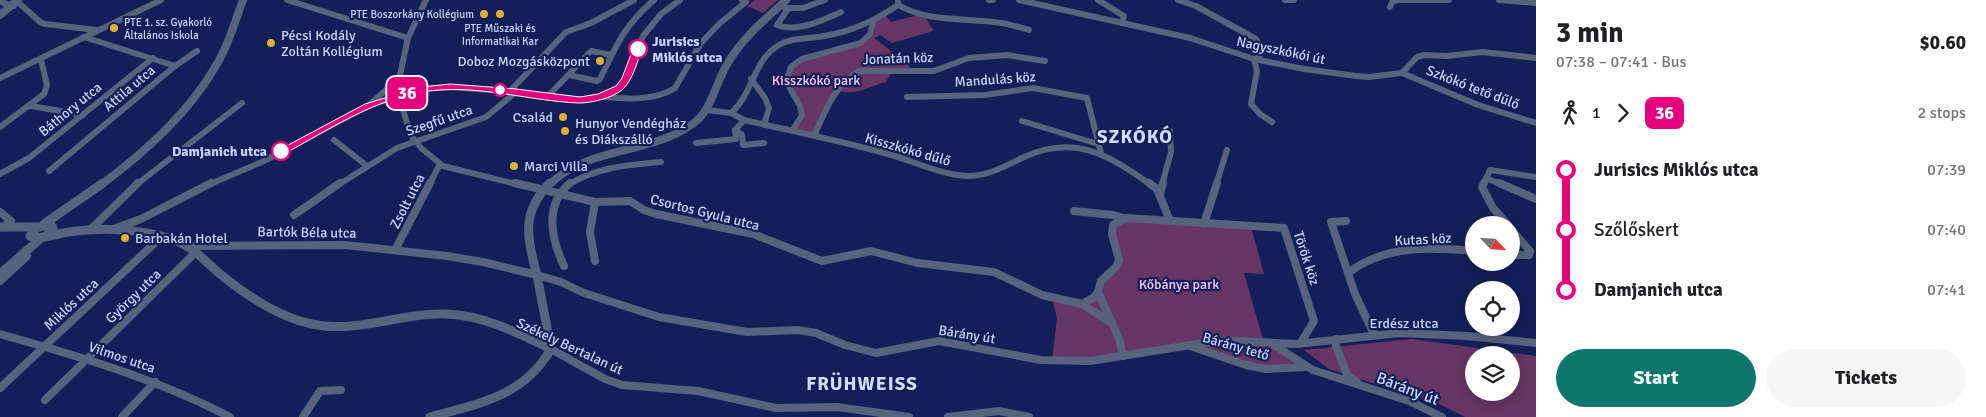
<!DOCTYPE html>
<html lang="en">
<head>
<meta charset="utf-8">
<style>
  :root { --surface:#fff; --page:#f6f6f6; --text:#202124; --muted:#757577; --accent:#0f766e }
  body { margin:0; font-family:Signika,sans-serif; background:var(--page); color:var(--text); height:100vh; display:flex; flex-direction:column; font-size:19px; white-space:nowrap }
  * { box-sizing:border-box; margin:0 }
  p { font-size:16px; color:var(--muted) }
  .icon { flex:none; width:28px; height:28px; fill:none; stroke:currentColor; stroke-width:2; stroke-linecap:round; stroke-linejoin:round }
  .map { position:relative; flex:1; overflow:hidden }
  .panel { display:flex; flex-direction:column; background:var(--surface); width:450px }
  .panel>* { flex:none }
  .badge { padding:0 10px; border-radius:8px; font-size:18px; line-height:32px }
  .needle { width:32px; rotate:115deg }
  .buttons { position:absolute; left:1465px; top:216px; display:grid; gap:10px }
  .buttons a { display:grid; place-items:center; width:55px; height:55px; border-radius:50%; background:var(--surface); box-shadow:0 2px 12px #0003; font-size:25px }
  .map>.badge { position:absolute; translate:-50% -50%; box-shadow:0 0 0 2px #fff }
  .legs { display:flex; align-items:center; gap:8px; height:55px; padding:0 20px; font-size:16px }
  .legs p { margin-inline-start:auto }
  .summary { display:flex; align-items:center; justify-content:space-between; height:85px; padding:0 20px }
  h1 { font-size:28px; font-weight:700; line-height:38px }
  .cta { display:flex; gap:10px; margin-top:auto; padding:10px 20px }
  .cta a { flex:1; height:58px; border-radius:30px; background:var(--accent); color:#fff; font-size:20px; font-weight:700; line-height:58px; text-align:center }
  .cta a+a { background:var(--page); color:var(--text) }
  ul { padding:0 20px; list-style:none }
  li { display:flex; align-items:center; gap:18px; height:60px; font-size:19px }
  li i { display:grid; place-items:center; width:8px; height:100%; margin:0 6px; background:currentColor }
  li i::after { content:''; width:12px; height:12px; margin:-6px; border:4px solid; border-radius:50%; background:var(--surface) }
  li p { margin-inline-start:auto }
  li:first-child i { background:linear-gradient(#0000 50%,currentColor 0) }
  li:last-child i { background:linear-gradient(currentColor 50%,#0000 0) }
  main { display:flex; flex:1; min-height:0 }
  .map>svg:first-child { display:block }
  .green { fill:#663563; fill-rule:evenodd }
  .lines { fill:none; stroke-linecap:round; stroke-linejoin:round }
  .minor-far1 { stroke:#57627d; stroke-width:6 }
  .minor { stroke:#57627d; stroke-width:8 }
  .tertiary-far1 { stroke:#57627d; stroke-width:8 }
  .tertiary { stroke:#57627d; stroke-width:9 }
  .line-1 { fill:#e6007e; stroke:#fff }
  .poi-dot { fill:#ddb233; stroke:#131f58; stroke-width:2 }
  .stop-1-dot { fill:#fff; stroke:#e6007e; stroke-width:2.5 }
  .labels { text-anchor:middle; stroke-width:4.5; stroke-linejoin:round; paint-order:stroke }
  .far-poi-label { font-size:11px; fill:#c7d5f8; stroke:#131f58; text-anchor:end }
  .poi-label { font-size:14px; fill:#c7d5f8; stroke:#131f58; text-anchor:start }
  .stop-label { font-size:14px; font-weight:bold; fill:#c7d5f8; stroke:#131f58; text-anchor:start }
  .street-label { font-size:14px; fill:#c7d5f8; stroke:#131f58 }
  .park-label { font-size:14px; fill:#fcc5f8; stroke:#131f58 }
  .near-street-label { font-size:16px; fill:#c7d5f8; stroke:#131f58 }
  .district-label { font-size:19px; font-weight:bold; letter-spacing:1px; fill:#d2ddfa; stroke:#131f58 }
</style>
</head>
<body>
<main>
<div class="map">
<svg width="1536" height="417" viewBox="0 0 1536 417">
  <rect width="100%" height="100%" fill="#131f58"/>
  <g class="green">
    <polygon points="755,0 778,0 763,13 747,6"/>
    <path d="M923 14 934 31 892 43 880 35 874 38 906 62 910 68 891 73 886 82C870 86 856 96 839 91L816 136 794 131 803 115 789 86V75L795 64 868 39 874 32 877 20 886 16 891 22Z"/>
    <polygon points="1118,219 1251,227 1264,274 1244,273 1264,343 1272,344 1303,365 1266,369 1188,345 1123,356 1052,361 1057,318 1052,298 1073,302 1094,298 1102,280 1119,262 1111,230"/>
    <path d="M1412 339 1536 356V417H1465L1441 405 1329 369 1304 350ZM1474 355H1511V392H1474Z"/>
  </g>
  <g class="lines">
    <g class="minor-far1">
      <polyline points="19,0 18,2 40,22 45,24 96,30"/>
      <polyline points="287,0 408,38"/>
      <polyline points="989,0 993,0"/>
      <polyline points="1019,0 1190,38 1254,59 1304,69 1356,76 1369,77 1402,73 1417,57 1424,55 1447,56 1483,52 1536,58"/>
      <polyline points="1098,0 1124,16 1122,23"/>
      <polyline points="1178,0 1196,6 1256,39 1261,48 1259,58 1254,59 1257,71 1251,104 1260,114 1272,122"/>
      <polyline points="1285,0 1294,0"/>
      <polyline points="1499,0 1536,3"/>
      <polyline points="0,2 14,6"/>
      <path d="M898 5C928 22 962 18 994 22 1006 23 1018 27 1029 30"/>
      <polyline points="1390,7 1392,2 1398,0 1449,0"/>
      <polyline points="785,8 803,8 825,0"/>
      <path d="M788 9 777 25C796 33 824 20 841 12"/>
      <polyline points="84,37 175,66"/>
      <polyline points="1402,73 1478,105 1536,123"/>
      <path d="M569 75 597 81 600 79C617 44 624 26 654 0"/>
      <polyline points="0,78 161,0"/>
      <polyline points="751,79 765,98 769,108 764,125"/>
      <polyline points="510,91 566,32 591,23 634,0"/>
      <polyline points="549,95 591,51 611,55"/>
      <polyline points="392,97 403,109 410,134 421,148 443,166 520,185"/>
      <path d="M603 97C626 99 655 101 675 88L701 43 719 24 746 2 742 0"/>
      <polyline points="907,97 985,95 1033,88 1087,98 1101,153"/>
      <polyline points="373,104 422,89 450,87 516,92 580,100 600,97 619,88 626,79 643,36 661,14 680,0"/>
      <polyline points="31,106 83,115"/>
      <path d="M707 110 731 113 744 120C792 131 841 141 888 154 914 161 938 174 965 176 986 177 1004 167 1022 158 1074 133 1109 155 1151 185"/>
      <path d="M731 113C753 94 753 60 779 45 792 37 809 39 824 36 851 32 876 20 898 5V0"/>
      <polyline points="1022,121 1098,144"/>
      <polyline points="0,127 44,94 47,85 41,60"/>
      <polyline points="735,130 742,135 743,145 764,143"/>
      <polyline points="792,131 802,115 800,106 786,81 791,67 802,59 861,43 870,34 874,20"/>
      <path d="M814 136C825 111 834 86 859 71H934L969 58 1007 55 1045 61"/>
      <polyline points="334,140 367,166"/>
      <polyline points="696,143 736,139 735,130 744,120"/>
      <polyline points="49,171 175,66 197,51"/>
      <polyline points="0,174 29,158 153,58"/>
      <polyline points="1486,178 1502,185"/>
      <polyline points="136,185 242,103"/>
      <polyline points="208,185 264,161 368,106 397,80 400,75 408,38 426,0"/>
      <polyline points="338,185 397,148 486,117 516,92"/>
      <polyline points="429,185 440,164"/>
      <path d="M568 185C596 167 629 165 661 162"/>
      <polyline points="1162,185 1171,152 1170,131"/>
      <polyline points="1216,185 1227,150"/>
      <polyline points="1483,185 1490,170 1536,177"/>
    </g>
    <g class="minor">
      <polyline points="515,183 595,202 630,201 644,210 656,214 753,234 822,261 871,251 917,263 994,272 1042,295 1082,304 1111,323"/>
      <polyline points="1149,183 1157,189 1170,221"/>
      <polyline points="1484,183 1482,187 1493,208 1508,225"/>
      <polyline points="1499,183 1536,199"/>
      <polyline points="1160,194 1163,183"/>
      <polyline points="595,202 590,232 595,261"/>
      <polyline points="1074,211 1113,215 1123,218"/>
      <polyline points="0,212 11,221 3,227"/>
      <polyline points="294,215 340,183"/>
      <polyline points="1346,221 1331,222 1355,294 1374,334"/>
      <polyline points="1204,224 1217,183"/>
      <polyline points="116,228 141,219 211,183"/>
      <polyline points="1511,229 1530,251 1529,255 1511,255"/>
      <polyline points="90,230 138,183"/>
      <polyline points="186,246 345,245 447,256 483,262 537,275 561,282 584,293 659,317 747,332 798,330 816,333 845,345 876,353 939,341 1041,360 1090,361 1210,342 1237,341 1296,344 1400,333 1467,336 1536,343"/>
      <polyline points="395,250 430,183"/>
      <path d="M564 266C551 238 544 205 570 183"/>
      <path d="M1348 273C1385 245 1429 247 1474 251"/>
      <polyline points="0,281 27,256"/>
      <polyline points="1082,304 1093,298 1098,292"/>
      <path d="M0 334C79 356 157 379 230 417"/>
      <polyline points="1336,339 1336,346 1347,375 1357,382"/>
      <polyline points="1274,345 1313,370 1409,401 1442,417"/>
      <polyline points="1190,346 1246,365 1266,369 1307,367"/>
      <polyline points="551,349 605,379 622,385 698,391 776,408 837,407 909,417"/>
      <polyline points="1123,356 1120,341 1098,292 1101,281 1116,267 1119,260 1112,234 1113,225 1126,218 1284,228 1314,321 1300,344"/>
      <polyline points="0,388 160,238"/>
      <polyline points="45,400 196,252"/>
      <polyline points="122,417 155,382"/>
      <polyline points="303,417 320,391 341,390"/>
      <polyline points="948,417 999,411 1029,417"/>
    </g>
    <g class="tertiary-far1">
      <polyline points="0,15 18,0"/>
      <path d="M101 185C146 151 189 113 217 64 229 44 235 21 243 0"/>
      <path d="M549 185C588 146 648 155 691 125 713 111 715 82 729 61 743 37 766 19 786 0"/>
    </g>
    <g class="tertiary">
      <polyline points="44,224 103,183"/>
      <polyline points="0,227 37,227"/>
      <path d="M47 235 53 228 50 224 36 228 30 236 36 238C50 237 63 232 77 231 109 227 160 230 188 247 200 254 209 265 220 274 247 296 278 317 312 324 358 334 402 312 447 314 483 315 520 334 551 349"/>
      <polyline points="0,274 41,238"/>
      <path d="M430 417C480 403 523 397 551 349 547 326 542 303 538 280 529 242 518 215 550 183"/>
    </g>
  </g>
  <path class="line-1" d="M638 46 642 49C637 62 633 80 622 90 612 98 592 103 579 103 527 101 475 83 423 92 373 100 328 130 284 154H281L277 151 365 104 422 87 450 84 516 89 580 97 598 94 616 86 622 78 633 49Z"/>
  <g class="poi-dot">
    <circle cx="484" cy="14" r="5"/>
    <circle cx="500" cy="14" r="5"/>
    <circle cx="114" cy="28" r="5"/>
    <circle cx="271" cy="43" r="5"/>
    <circle cx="600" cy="61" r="5"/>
    <circle cx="563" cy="117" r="5"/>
    <circle cx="565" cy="131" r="5"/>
    <circle cx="514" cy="166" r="5"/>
    <circle cx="125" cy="238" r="5"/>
  </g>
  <g class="stop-1-dot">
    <circle cx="638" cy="49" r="9"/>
    <circle cx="500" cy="90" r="6"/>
    <circle cx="281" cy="151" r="9"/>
  </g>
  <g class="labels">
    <g class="far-poi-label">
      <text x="474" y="18">PTE Boszorkány Kollégium</text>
      <text x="124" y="26" text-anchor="start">PTE 1. sz. Gyakorló<tspan x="124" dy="13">Általános Iskola</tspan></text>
      <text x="500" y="32" text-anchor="middle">PTE Műszaki és<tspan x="500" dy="13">Informatikai Kar</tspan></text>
    </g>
    <g class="poi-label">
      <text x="281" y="40">Pécsi Kodály<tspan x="281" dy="16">Zoltán Kollégium</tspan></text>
      <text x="590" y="66" text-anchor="end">Doboz Mozgásközpont</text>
      <text x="553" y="122" text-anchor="end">Család</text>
      <text x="575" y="128">Hunyor Vendégház<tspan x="575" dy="16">és Diákszálló</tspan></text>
      <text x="524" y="171">Marci Villa</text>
      <text x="135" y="243">Barbakán Hotel</text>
    </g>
    <g class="stop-label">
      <text x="652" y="46">Jurisics<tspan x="652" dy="16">Miklós utca</tspan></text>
      <text x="267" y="156" text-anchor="end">Damjanich utca</text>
    </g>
    <g class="street-label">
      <text transform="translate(1281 50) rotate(12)" y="5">Nagyszkókói út</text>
      <text transform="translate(898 58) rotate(-2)" y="5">Jonatán köz</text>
      <text transform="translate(995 79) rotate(-4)" y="5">Mandulás köz</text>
      <text transform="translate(1473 87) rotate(21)" y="5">Szkókó tető dűlő</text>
      <text transform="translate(129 88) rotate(-40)" y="5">Attila utca</text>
      <text transform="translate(70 109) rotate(-39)" y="5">Báthory utca</text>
      <text transform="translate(439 120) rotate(-19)" y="5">Szegfű utca</text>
      <text transform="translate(908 149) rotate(16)" y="5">Kisszkókó dűlő</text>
      <text transform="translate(407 201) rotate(-63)" y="5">Zsolt utca</text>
      <text transform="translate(705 212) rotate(14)" y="5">Csortos Gyula utca</text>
      <text transform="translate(307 232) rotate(1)" y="5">Bartók Béla utca</text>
      <text transform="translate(1423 239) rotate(-3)" y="5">Kutas köz</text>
      <text transform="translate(1307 258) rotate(72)" y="5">Török köz</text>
      <text transform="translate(133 296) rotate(-44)" y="5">György utca</text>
      <text transform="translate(71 304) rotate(-43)" y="5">Miklós utca</text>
      <text x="1404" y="328">Erdész utca</text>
      <text transform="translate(967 334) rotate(9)" y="5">Bárány út</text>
      <text transform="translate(570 346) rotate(25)" y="5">Székely Bertalan út</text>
      <text transform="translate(1236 346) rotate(16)" y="5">Bárány tető</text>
      <text transform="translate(122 357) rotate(19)" y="5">Vilmos utca</text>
    </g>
    <g class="park-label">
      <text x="816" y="85">Kisszkókó park</text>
      <text x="1179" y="289">Kőbánya park</text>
    </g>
    <g class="near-street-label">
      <text transform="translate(1408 388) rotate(21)" y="6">Bárány út</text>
    </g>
    <g class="district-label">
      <text x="1135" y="143">SZKÓKÓ</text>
      <text x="862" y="390">FRÜHWEISS</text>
    </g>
  </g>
</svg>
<div class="buttons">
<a><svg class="needle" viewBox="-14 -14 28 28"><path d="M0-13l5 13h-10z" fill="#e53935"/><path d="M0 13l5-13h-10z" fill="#757577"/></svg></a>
<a><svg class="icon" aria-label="locate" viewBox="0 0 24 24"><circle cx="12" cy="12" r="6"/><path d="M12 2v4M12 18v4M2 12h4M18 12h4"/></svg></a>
<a><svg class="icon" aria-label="layers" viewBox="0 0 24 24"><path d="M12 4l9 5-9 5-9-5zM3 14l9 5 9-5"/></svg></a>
</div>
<b class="badge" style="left:407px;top:93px;background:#e6007e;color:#fff">36</b>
</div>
<section class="panel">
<div class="summary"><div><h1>3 min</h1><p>07:38 – 07:41 · Bus</p></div><b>$0.60</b></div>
<div class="legs"><svg class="icon" aria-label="walk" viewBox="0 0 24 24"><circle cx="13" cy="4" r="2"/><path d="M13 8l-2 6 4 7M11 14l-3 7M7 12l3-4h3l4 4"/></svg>1<svg class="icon" aria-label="forward" viewBox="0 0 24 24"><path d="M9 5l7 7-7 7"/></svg><b class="badge" style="background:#e6007e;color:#fff">36</b><p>2 stops</p></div>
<ul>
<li><i style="color:#e6007e"></i><b>Jurisics Miklós utca</b><p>07:39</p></li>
<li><i style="color:#e6007e"></i><span>Szőlőskert</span><p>07:40</p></li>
<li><i style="color:#e6007e"></i><b>Damjanich utca</b><p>07:41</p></li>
</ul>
<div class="cta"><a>Start</a><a>Tickets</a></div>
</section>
</main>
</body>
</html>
